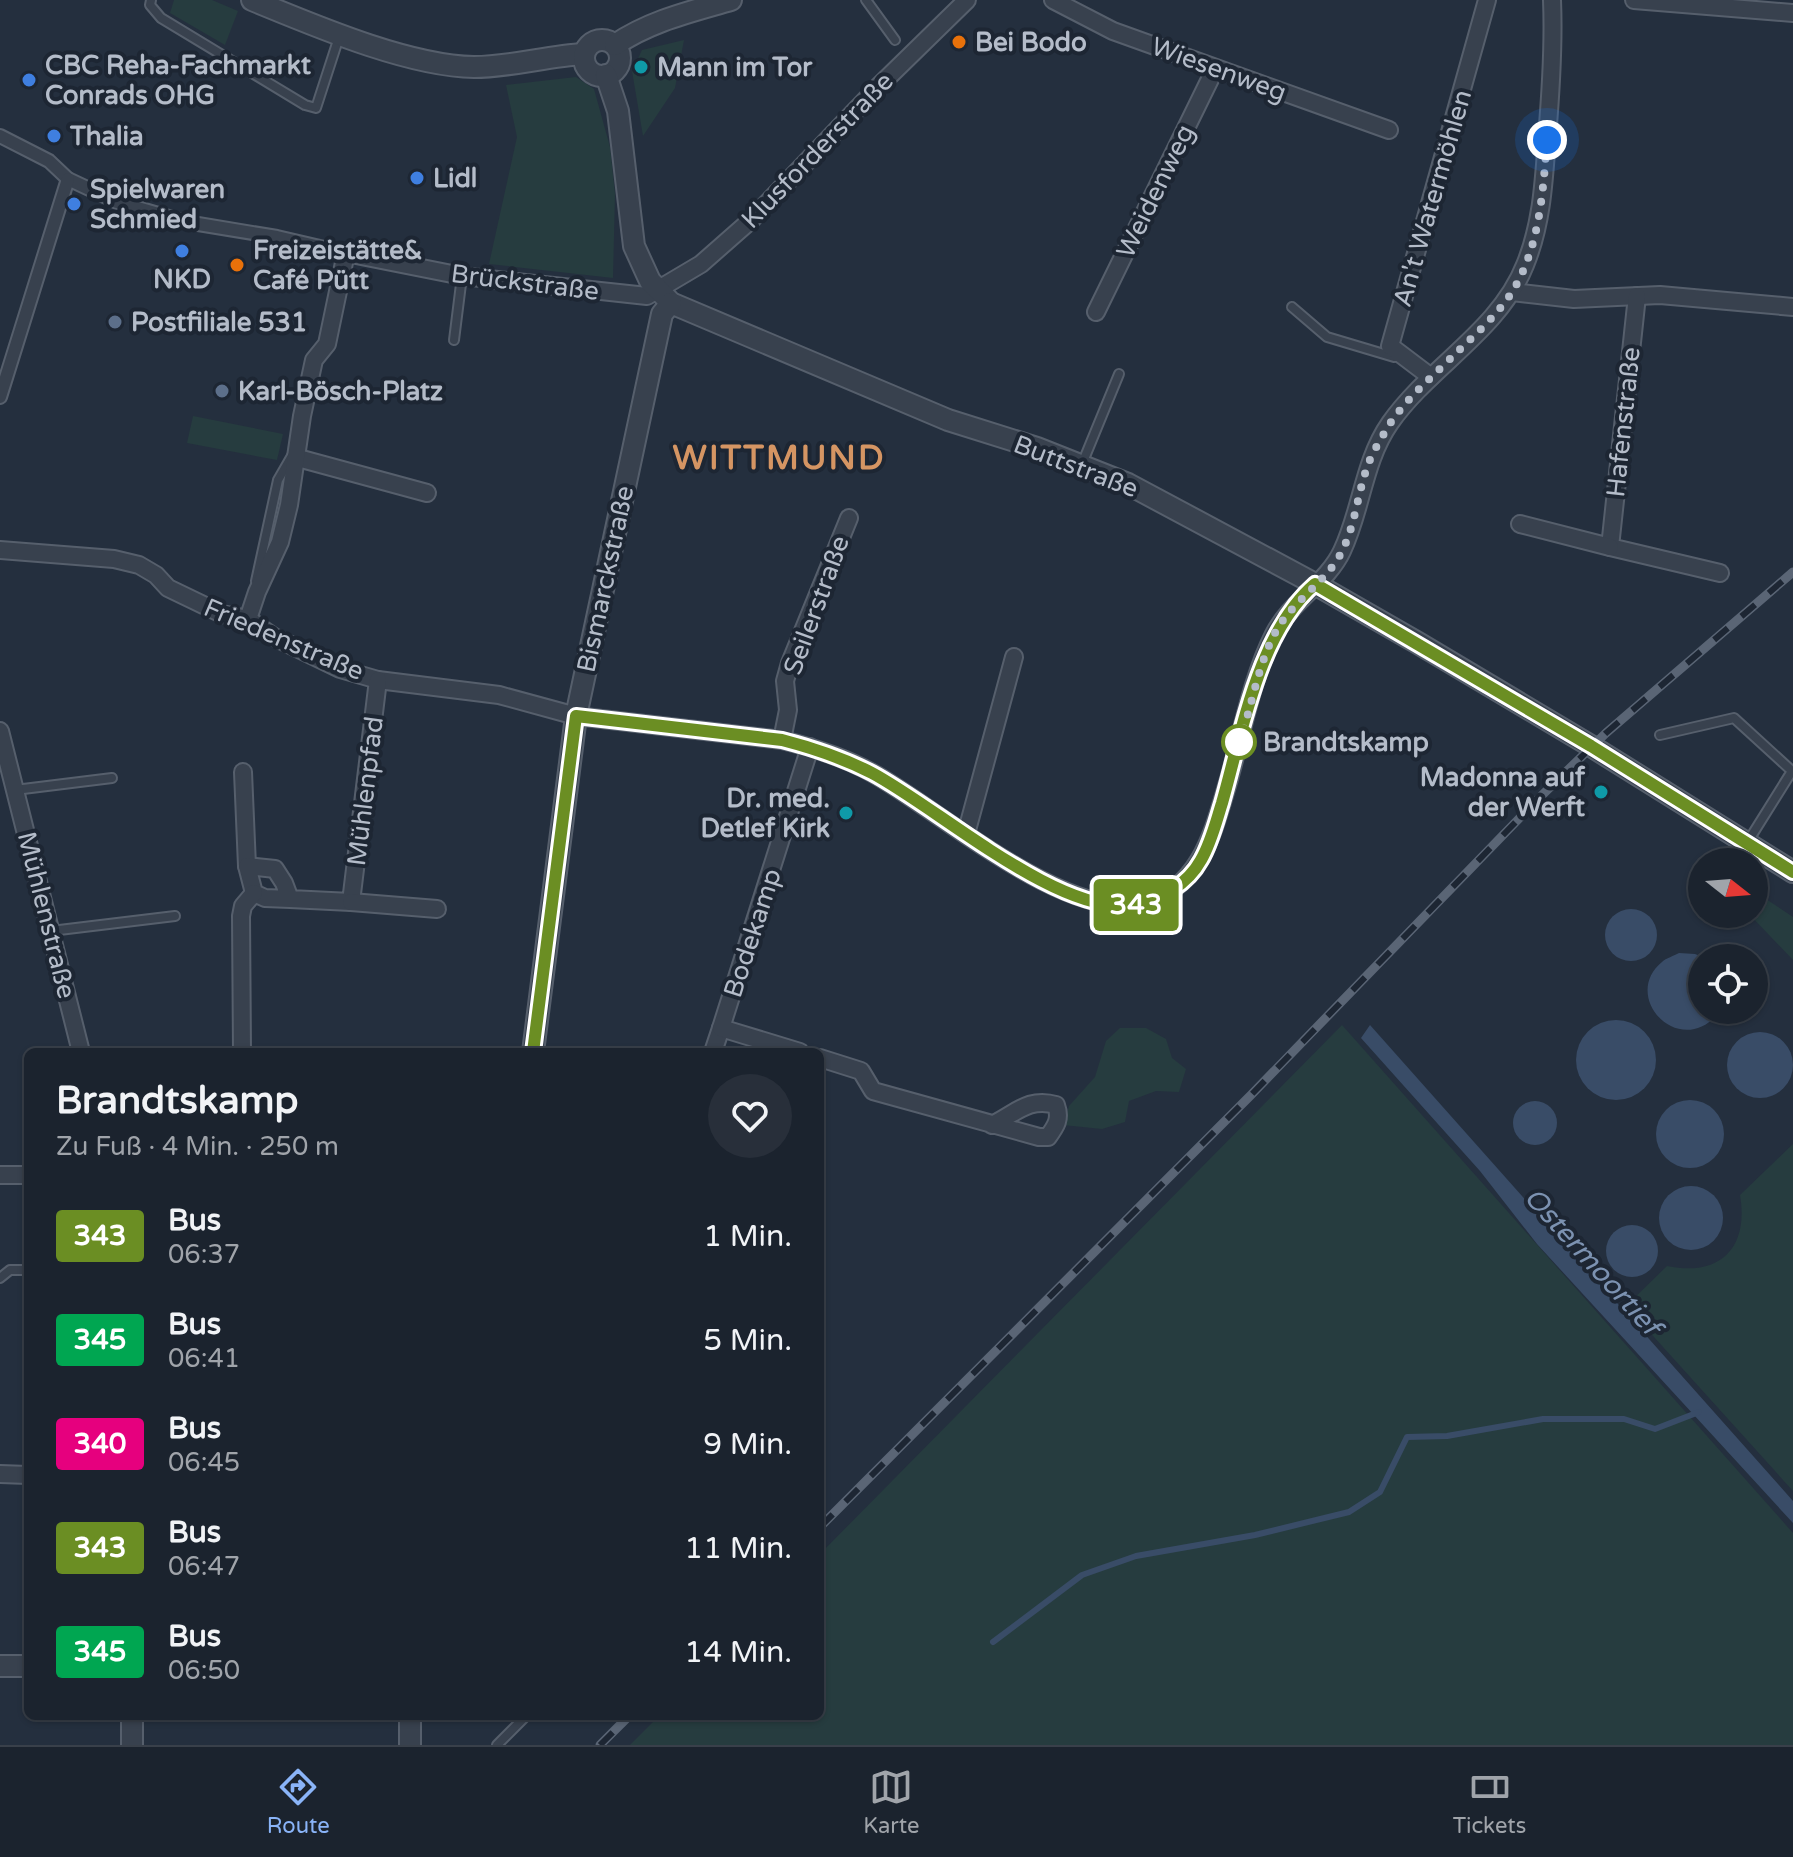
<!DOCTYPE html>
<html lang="de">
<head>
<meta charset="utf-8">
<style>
  :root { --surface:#1b232e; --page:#282f3a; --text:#f1f3f6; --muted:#a0a4aa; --line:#39404a; --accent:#8ab4f8 }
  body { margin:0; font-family:"Varela Round",sans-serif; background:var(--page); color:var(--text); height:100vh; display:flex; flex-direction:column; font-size:30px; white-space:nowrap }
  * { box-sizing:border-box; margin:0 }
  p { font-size:26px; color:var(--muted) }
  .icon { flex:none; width:44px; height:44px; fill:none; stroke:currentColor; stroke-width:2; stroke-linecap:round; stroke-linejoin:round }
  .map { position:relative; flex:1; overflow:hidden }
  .sheet { position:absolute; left:24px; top:1048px; width:800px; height:672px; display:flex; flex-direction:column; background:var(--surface); border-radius:12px; box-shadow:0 2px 6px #0004,0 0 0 2px var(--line) }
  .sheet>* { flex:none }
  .badge { padding:0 16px; border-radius:6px; font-size:28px; line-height:52px }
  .needle { width:52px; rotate:107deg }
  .tools { position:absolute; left:1688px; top:848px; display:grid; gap:16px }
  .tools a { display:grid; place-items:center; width:80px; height:80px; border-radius:50%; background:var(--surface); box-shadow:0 2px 6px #0004,0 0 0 2px var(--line); font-size:40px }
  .you { position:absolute; width:40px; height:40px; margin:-20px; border:6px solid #fff; border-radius:50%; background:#1a73e8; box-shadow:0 0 0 12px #1a73e833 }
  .map>.badge { position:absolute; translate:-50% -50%; box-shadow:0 0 0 4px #fff }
  .round { display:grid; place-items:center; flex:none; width:84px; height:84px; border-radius:42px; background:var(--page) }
  .overview { display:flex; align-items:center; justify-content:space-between; height:136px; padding:0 32px }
  h1 { font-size:38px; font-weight:700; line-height:60px }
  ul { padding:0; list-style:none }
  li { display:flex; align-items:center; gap:24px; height:104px; padding:0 32px }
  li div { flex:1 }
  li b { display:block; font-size:30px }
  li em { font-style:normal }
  li .badge { min-width:88px; font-weight:700; text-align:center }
  .tabs { display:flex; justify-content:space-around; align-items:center; height:112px; border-top:2px solid var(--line); background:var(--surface); font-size:22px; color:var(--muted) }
  .tabs a { display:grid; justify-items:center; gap:4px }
  .tabs .current { color:var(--accent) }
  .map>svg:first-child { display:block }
  .green { fill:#263c3f }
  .water { fill:#394c67 }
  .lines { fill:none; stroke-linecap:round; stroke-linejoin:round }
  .stream { stroke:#394c67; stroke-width:6 }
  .service-casing { stroke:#565f6c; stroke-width:12 }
  .pedestrian-casing { stroke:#565f6c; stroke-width:16 }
  .minor-casing { stroke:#565f6c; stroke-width:20 }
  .tertiary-casing { stroke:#565f6c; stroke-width:24 }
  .service { stroke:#38414e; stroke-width:8 }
  .pedestrian { stroke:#38414e; stroke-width:12 }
  .minor { stroke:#38414e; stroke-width:16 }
  .tertiary { stroke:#38414e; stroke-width:20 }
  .rail-casing { stroke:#5a6575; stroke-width:9 }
  .rail { stroke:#1d2633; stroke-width:6; stroke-dasharray:18; stroke-linecap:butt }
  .line-casing { stroke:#fff; stroke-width:18 }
  .line { stroke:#6b8e23; stroke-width:12 }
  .walk { stroke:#b4bcc9; stroke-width:8; stroke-dasharray:0 14.4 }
  .food-dot { fill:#e8710a; stroke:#1d2633; stroke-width:3 }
  .culture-dot { fill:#0f9aa8; stroke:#1d2633; stroke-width:3 }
  .shop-dot { fill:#3f7fe0; stroke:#1d2633; stroke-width:3 }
  .service-dot { fill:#5c6f8a; stroke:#1d2633; stroke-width:3 }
  .stop-dot { fill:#fff; stroke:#6b8e23; stroke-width:4 }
  .labels { text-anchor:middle; stroke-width:8; stroke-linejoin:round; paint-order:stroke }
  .poi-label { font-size:26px; font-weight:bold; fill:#b4bcc9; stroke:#1d2633; text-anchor:start }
  .street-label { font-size:26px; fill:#b4bcc9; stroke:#1d2633 }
  .stop-label { font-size:26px; font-weight:bold; fill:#b4bcc9; stroke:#1d2633; text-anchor:start }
  .water-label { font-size:28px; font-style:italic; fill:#7c92b1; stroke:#1d2633 }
  .district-label { font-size:34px; font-weight:bold; letter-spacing:2px; fill:#d59563; stroke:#1d2633 }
</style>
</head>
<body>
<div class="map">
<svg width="1793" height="1745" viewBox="0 0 1793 1745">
  <rect width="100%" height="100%" fill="#242f3e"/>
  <g class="green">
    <polygon points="174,0 212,0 238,11 225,45 170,13"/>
    <polygon points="684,40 675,88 643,136 632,71 642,50"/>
    <polygon points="576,77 594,89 610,147 615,194 613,278 489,264 517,137 506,85"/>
    <polygon points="193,416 283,434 277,460 187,443"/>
    <polygon points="1754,891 1793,917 1793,960 1749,914 1754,914"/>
    <polygon points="1342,1025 1793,1533 1793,1745 630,1745 659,1716 820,1716 820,1554"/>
    <polygon points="1120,1028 1146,1028 1166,1039 1172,1058 1186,1069 1179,1092 1156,1091 1129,1101 1125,1122 1102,1129 1063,1125 1069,1106 1095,1077 1106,1041"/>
    <path d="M1793 1144V1491L1626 1306 1667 1266C1720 1277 1749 1248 1740 1195Z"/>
  </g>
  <g class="water">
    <circle cx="1631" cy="935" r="26"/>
    <path d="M1679 953 1695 954 1705 958H1702V1010H1721C1682 1063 1619 997 1662 962 1666 958 1674 956 1679 953Z"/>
    <circle cx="1616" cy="1060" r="40"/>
    <polygon points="1370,1025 1793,1501 1793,1523 1537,1244 1480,1171 1361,1038"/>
    <circle cx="1760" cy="1065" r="33"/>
    <circle cx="1690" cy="1134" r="34"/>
    <circle cx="1535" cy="1123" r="22"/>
    <circle cx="1691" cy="1218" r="32"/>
    <circle cx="1632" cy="1251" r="26"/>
  </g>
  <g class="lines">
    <polyline class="stream" points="993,1642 1082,1575 1136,1556 1255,1535 1349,1512 1380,1492 1407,1437 1447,1436 1543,1419 1624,1419 1655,1429 1699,1412"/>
    <defs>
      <g id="service">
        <polyline points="151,0 150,5 161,18 305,105 316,108 340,34"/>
        <polyline points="866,0 895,40"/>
        <polyline points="1292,307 1327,337 1394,357"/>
        <polyline points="454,340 462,276"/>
        <polyline points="1082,464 1119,374"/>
        <polyline points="256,581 278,480 293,454"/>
        <polyline points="1660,735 1734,718 1792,771 1747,843"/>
        <polyline points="15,790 112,778"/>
        <polyline points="51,931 175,916"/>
        <polyline points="0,1278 10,1270 28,1270"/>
        <polyline points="497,1745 526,1716"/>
      </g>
      <g id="pedestrian">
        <polyline points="0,136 49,161 68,179 117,202 186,222 277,237 346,253"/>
        <polyline points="0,397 68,179"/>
      </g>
      <g id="minor">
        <polyline points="1053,0 1113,31 1389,130"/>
        <polyline points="1634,0 1793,13"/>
        <polyline points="1512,292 1574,299 1660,295 1793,307"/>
        <polyline points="1637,296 1610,547 1720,573"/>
        <polyline points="1096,312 1215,69"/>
        <polyline points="1431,377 1390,346 1487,0"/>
        <polyline points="298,458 427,493"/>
        <polyline points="1520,524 1610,547"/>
        <path d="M0 550 114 559 139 565 156 575 168 588 222 614 248 619 274 637 340 669 378 680 499 695 576 716 782 740C815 748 847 758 876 775 941 812 1068 923 1144 903 1202 888 1214 828 1229 779 1242 733 1252 677 1274 634 1291 601 1327 583 1342 551 1362 509 1363 462 1390 423 1430 366 1499 331 1525 265 1542 224 1544 180 1547 137 1551 90 1554 47 1552 0"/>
        <polyline points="248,619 257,592 280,542 289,505 302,416 314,360 327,344 346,253 462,276 647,296 701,264 751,220 878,87 967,0"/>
        <polyline points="0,731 81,1052"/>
        <polyline points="782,740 788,710 785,681 790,663 849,518"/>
        <polyline points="243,772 247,866"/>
        <polyline points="966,834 1014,657"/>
        <polyline points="290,899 265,898 254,893 247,866 275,869 284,883 290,899 351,902 378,680"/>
        <polyline points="351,902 437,909"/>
        <polyline points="242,1052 241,916 243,906 254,893"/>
        <polyline points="713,1052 721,1028"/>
        <polyline points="800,1052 721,1028 810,747"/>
        <path d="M820 1058 861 1071 873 1091 1039 1137H1048C1056 1126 1061 1119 1056 1105 1029 1097 1016 1113 992 1125"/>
        <polyline points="0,1175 28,1175"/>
        <polyline points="0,1474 28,1475"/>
      </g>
      <g id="tertiary">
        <path d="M252 0C313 25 408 66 474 67 511 67 547 56 584 54"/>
        <circle cx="602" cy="58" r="18"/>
        <path d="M615 45C650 21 690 12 731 0"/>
        <polyline points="606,75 618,111 634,246 650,281 671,303 948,420 1037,448 1128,484 1315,584 1418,643 1591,746 1793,872"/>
        <polyline points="533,1052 576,716 662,314 671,303"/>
        <polyline points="0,1666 28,1666"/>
        <polyline points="132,1745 132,1716"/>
        <polyline points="410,1745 410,1716"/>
      </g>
    </defs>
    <use href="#service" class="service-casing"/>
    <use href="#pedestrian" class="pedestrian-casing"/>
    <use href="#minor" class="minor-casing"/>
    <use href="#tertiary" class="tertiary-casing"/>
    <use href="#service" class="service"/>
    <use href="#pedestrian" class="pedestrian"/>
    <use href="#minor" class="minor"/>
    <use href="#tertiary" class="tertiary"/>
    <defs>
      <g id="rail">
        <polyline points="820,1527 1251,1095 1537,800 1606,733 1793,572"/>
        <polyline points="600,1745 629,1716"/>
      </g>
    </defs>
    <use href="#rail" class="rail-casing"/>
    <use href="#rail" class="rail"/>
  </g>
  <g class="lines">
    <defs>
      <path id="line" d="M533 1052 576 716 782 740C813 748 843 758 872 773 938 808 1059 916 1133 905 1160 901 1188 884 1201 860 1211 843 1216 822 1222 803 1242 733 1258 633 1315 584L1591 746 1793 872"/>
    </defs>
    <use href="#line" class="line-casing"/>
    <use href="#line" class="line"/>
    <path class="walk" d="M1239 742C1252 708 1257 667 1275 633 1292 601 1324 584 1340 555 1356 526 1357 493 1369 462 1374 450 1382 437 1389 425 1406 399 1433 376 1455 354 1475 335 1497 315 1512 292 1540 247 1543 191 1547 140"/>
  </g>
  <g class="food-dot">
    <circle cx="959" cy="42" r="8"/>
    <circle cx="237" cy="265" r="8"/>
  </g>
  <g class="culture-dot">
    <circle cx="641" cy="67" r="8"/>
    <circle cx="1601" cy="792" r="8"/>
    <circle cx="846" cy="813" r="8"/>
  </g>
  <g class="shop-dot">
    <circle cx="29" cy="80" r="8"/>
    <circle cx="54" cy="136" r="8"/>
    <circle cx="417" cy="178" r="8"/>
    <circle cx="74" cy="204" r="8"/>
    <circle cx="182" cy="251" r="8"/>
  </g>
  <g class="service-dot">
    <circle cx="115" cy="322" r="8"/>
    <circle cx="222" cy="391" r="8"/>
  </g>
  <circle class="stop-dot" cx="1239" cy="742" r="16"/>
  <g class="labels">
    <g class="poi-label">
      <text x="975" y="51">Bei Bodo</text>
      <text x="45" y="74">CBC Reha-Fachmarkt<tspan x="45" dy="30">Conrads OHG</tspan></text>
      <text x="657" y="76">Mann im Tor</text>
      <text x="70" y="145">Thalia</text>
      <text x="433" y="187">Lidl</text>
      <text x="90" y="198">Spielwaren<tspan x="90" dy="30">Schmied</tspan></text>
      <text x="253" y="259">Freizeistätte&amp;<tspan x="253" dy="30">Café Pütt</tspan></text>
      <text x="182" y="288" text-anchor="middle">NKD</text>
      <text x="131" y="331">Postfiliale 531</text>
      <text x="238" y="400">Karl-Bösch-Platz</text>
      <text x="1585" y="786" text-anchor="end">Madonna auf<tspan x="1585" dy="30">der Werft</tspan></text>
      <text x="830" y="807" text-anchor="end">Dr. med.<tspan x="830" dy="30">Detlef Kirk</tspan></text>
    </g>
    <g class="street-label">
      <text transform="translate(1219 69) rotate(20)" y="9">Wiesenweg</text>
      <text transform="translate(817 150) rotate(-46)" y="9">Klusforderstraße</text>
      <text transform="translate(1155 191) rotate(-64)" y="9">Weidenweg</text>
      <text transform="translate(1432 198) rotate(-74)" y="9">An't Watermöhlen</text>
      <text transform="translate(525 282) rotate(7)" y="9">Brückstraße</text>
      <text transform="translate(1623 422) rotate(-84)" y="9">Hafenstraße</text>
      <text transform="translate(1076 466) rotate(21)" y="9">Buttstraße</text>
      <text transform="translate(605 579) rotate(-78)" y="9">Bismarckstraße</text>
      <text transform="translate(816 605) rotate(-70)" y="9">Seilerstraße</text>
      <text transform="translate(284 639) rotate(23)" y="9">Friedenstraße</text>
      <text transform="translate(365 791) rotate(-83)" y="9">Mühlenpfad</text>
      <text transform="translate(47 915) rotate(76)" y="9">Mühlenstraße</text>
      <text transform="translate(752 933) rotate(-72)" y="9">Bodekamp</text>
    </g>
    <g class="stop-label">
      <text x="1263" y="751">Brandtskamp</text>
    </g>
    <g class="water-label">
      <text transform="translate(1593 1261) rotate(48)" y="10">Ostermoortief</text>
    </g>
    <g class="district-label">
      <text x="779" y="469">WITTMUND</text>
    </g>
  </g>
</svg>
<div class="tools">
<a><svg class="needle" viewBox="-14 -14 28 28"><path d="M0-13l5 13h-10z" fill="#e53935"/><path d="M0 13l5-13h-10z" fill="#a0a4aa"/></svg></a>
<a><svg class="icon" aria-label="locate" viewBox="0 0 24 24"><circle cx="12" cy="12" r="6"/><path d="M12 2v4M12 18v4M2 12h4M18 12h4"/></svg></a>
</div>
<div class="you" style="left:1547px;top:140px"></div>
<b class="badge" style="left:1136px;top:905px;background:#6b8e23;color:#fff">343</b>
<section class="sheet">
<div class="overview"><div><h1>Brandtskamp</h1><p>Zu Fuß · 4 Min. · 250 m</p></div><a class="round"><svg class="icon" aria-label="heart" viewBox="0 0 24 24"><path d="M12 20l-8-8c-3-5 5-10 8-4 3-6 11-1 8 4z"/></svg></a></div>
<ul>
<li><span class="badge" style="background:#6b8e23;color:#fff">343</span><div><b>Bus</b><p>06:37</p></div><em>1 Min.</em></li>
<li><span class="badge" style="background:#00a651;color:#fff">345</span><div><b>Bus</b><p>06:41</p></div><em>5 Min.</em></li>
<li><span class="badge" style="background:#e6007e;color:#fff">340</span><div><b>Bus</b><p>06:45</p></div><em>9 Min.</em></li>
<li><span class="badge" style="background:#6b8e23;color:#fff">343</span><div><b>Bus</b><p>06:47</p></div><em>11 Min.</em></li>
<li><span class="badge" style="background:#00a651;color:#fff">345</span><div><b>Bus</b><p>06:50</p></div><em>14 Min.</em></li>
</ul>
</section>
</div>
<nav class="tabs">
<a class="current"><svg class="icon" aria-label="directions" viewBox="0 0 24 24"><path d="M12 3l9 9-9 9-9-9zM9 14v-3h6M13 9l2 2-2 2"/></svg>Route</a>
<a><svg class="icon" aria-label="map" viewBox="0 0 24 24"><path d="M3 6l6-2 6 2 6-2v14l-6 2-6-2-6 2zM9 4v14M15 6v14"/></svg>Karte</a>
<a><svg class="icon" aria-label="tickets" viewBox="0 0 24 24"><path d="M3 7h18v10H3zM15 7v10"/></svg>Tickets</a>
</nav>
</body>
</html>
